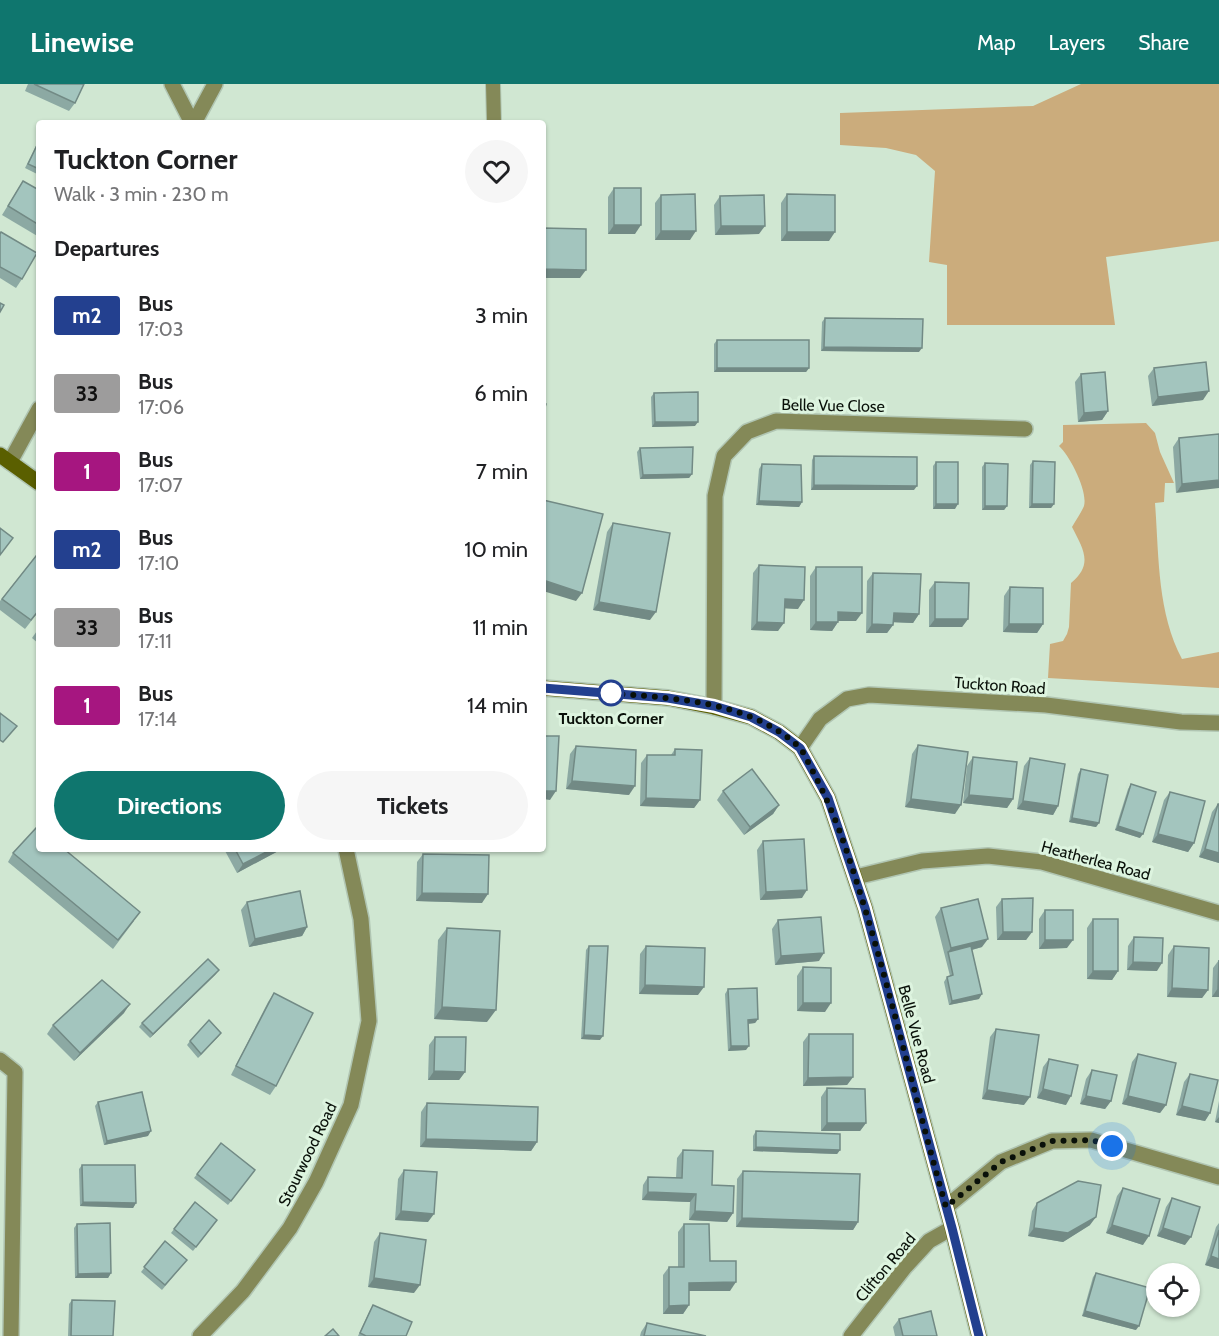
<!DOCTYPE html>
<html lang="en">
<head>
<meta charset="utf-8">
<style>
  :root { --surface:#fff; --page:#f6f6f6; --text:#202124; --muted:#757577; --accent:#0f766e }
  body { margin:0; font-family:Cabin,sans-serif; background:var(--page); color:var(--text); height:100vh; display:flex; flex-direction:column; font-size:22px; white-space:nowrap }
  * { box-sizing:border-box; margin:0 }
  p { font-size:20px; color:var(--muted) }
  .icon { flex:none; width:33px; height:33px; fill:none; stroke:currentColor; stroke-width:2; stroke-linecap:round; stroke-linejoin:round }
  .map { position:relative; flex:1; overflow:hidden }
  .drawer { position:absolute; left:36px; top:36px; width:510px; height:732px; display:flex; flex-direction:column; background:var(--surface); border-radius:6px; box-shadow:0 2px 4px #0004 }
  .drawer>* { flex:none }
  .badge { padding:0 12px; border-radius:4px; font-size:21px; line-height:39px }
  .controls { position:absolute; left:1146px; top:1179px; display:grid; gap:12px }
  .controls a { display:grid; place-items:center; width:54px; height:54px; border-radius:50%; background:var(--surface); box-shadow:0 2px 4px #0004; font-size:30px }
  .you { position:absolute; width:30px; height:30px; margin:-15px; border:4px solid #fff; border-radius:50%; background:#1a73e8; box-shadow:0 0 0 9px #1a73e833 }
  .map>.badge { position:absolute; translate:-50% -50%; box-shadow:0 0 0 3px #fff }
  h2 { padding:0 18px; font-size:22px; line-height:54px }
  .round { display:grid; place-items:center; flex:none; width:63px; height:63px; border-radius:32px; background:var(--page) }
  .summary { display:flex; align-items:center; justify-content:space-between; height:102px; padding:0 18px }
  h1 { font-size:28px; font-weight:700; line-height:45px }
  .primary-button { display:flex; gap:12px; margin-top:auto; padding:12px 18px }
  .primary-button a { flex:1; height:69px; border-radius:36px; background:var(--accent); color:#fff; font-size:24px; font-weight:700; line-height:69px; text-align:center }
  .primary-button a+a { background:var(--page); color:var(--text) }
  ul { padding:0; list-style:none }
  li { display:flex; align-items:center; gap:18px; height:78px; padding:0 18px }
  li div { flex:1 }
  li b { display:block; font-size:22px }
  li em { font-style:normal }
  li .badge { min-width:66px; font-weight:700; text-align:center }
  header { display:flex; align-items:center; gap:36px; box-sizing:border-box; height:84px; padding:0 30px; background:var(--accent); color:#fff }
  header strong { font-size:28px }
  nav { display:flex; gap:33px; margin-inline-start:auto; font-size:21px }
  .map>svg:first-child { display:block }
  .green { fill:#cbac7c }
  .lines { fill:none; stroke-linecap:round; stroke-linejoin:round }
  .service-casing { stroke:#b0c5b2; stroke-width:16 }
  .minor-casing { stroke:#b0c5b2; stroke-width:18 }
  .tertiary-casing { stroke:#b0c5b2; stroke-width:18 }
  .secondary-casing { stroke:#b0c5b2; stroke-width:18 }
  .service { stroke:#848958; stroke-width:14 }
  .minor { stroke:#848958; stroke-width:15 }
  .tertiary { stroke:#848958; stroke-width:15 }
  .secondary { stroke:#5a5f00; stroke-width:15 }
  .wall { fill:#8ca9a3 }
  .shaded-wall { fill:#728a85 }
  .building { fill:#a3c5be; stroke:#728a85; stroke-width:1.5 }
  .line-casing { stroke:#fff; stroke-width:14 }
  .line { stroke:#23408f; stroke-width:9 }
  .walk { stroke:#091009; stroke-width:6; stroke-dasharray:0 10.8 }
  .stop-dot { fill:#fff; stroke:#23408f; stroke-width:3 }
  .labels { text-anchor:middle; stroke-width:6; stroke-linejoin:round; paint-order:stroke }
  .street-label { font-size:16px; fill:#091009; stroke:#ddf4df }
  .stop-label { font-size:16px; font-weight:bold; fill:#091009; stroke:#ddf4df }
</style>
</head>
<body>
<header>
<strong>Linewise</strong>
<nav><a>Map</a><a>Layers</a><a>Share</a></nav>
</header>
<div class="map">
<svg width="1219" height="1252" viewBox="0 0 1219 1252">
  <rect width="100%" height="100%" fill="#d0e7d2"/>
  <g class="green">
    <polygon points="1081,0 1219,0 1219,157 1106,173 1115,241 947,241 947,181 929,178 935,87 916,71 886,64 840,61 840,29 1033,22"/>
    <path d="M1146 339 1155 349 1160 368 1174 399H1165L1164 418 1155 419C1159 471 1157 528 1182 575L1219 568V604L1048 594 1050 560 1063 557 1067 550 1069 543 1071 499C1094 480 1083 465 1072 443 1076 436 1081 429 1084 422 1088 407 1070 372 1059 362L1063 358V341Z"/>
  </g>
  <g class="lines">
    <defs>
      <polyline id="service" points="493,0 494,39"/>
      <g id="minor">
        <polyline points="172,0 192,39"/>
        <polyline points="714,623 715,412 724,372 747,348 776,337 1025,345"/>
        <polyline points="856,793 922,777 988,772 1042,778 1219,829"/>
        <polyline points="0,976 15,988 11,1252"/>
        <polyline points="946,1123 1001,1078 1052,1057 1091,1056 1219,1093"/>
        <polyline points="200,1252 243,1207 290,1144 316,1098 351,1021 369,937 361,835 346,765"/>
        <polyline points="851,1252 905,1183 929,1157 952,1144"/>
      </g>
      <g id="tertiary">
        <polyline points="194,39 215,0"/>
        <polyline points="10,378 39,325"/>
        <polyline points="800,664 820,635 847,615 869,611 1046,621 1181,638 1219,639"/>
      </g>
      <g id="secondary">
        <polyline points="0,371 39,399"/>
        <polyline points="543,604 668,614 714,623 751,633 779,648 800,664 828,714 865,824 952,1144 979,1252"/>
      </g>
    </defs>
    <use href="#service" class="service-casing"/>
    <use href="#minor" class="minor-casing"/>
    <use href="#tertiary" class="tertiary-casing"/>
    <use href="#secondary" class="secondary-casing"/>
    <use href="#service" class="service"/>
    <use href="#minor" class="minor"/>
    <use href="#tertiary" class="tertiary"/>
    <use href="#secondary" class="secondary"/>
  </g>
  <g class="wall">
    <polygon points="28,0 84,0 75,19 69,27 25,7"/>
    <polygon points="39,56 39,91 25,84"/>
    <polygon points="23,97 39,106 39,153 2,131"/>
    <polygon points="614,104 635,150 608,150 608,113"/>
    <polygon points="787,110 829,157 781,157 781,119"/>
    <polygon points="661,111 690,156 655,156 655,119"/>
    <polygon points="720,112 759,150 715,151 714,121"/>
    <polygon points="0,149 22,195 16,204 0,194"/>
    <polygon points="825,234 919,268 821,267 822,238"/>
    <polygon points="717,256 809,284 806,288 714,288 714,260"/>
    <polygon points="1154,284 1203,316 1152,322 1148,292"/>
    <polygon points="1081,290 1108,327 1102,336 1078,338 1075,298"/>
    <polygon points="654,309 695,342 652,343 651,313"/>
    <polygon points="1219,350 1176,409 1173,363 1179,354"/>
    <polygon points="640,364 692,390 689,394 640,395 637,368"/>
    <polygon points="814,372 914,406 811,406 812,376"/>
    <polygon points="1033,377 1054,420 1051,424 1029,424 1030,381"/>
    <polygon points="936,378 955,425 933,425 933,382"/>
    <polygon points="985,379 1007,422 1004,426 982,426 982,383"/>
    <polygon points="762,380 802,418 799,423 756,421 759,385"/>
    <polygon points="613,439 650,536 593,526 607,448"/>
    <polygon points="36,472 39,474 39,527 25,545 0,526 0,517"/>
    <polygon points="759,481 798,525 784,524 778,547 751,546 753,489"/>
    <polygon points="816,483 856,537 838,537 838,538 832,547 810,546 810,492"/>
    <polygon points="873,489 919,530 913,539 893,538 893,541 887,549 866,549 867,497"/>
    <polygon points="935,498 968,535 962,543 929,543 929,506"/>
    <polygon points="1010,503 1043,540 1037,549 1003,548 1004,512"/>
    <polygon points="39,544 39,560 32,554"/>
    <polygon points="918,661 955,730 905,723 912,670"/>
    <polygon points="576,662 629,711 566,705 570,670"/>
    <polygon points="675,665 700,716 694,724 640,722 641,679 647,671 671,671"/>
    <polygon points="973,673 1013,715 1007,724 963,719 967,682"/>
    <polygon points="1030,674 1058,722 1053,731 1017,725 1024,682"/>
    <polygon points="1081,685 1099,739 1096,743 1069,738 1078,690"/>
    <polygon points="1131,700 1140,754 1115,746 1128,705"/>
    <polygon points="723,707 779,721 773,730 744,751 717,716"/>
    <polygon points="1170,708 1194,759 1188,768 1152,758 1164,716"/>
    <polygon points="1218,720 1219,720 1219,779 1199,773 1212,728"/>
    <polygon points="763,757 802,814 760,816 757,766"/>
    <polygon points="224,765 282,765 237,789"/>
    <polygon points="13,769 134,837 113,865 8,778"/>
    <polygon points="423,770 482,819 416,817 417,778"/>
    <polygon points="1002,815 1032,848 1026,856 997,856 996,823"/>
    <polygon points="247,818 307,843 302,852 249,863 241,826"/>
    <polygon points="941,824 982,863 972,866 979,915 949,921 944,898 947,893 950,892 935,833"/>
    <polygon points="1045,826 1067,864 1039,865 1039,835"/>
    <polygon points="1093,835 1118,887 1112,896 1087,895 1087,844"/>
    <polygon points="778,836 819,877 775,881 772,845"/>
    <polygon points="447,844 487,938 434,935 438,856"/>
    <polygon points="1134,853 1157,887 1127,886 1128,862"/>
    <polygon points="589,862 600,956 581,955 586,866"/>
    <polygon points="646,862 698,911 639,910 640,870"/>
    <polygon points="1174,862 1208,906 1202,914 1167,913 1168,871"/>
    <polygon points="1219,876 1219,913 1212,913 1213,884"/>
    <polygon points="803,883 825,928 797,927 797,892"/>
    <polygon points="216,890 150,954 139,943 142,939"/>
    <polygon points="728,905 758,935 755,939 748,940 746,966 728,967 725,910"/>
    <polygon points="274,909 276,1002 270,1011 231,991 268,918"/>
    <polygon points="124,929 74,977 47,950 53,941"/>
    <polygon points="996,945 1024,1021 982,1015 990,953"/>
    <polygon points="221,949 198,974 187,961 190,957"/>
    <polygon points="809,950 853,993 847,1001 803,1002 803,958"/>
    <polygon points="435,953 465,988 459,996 428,996 429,961"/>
    <polygon points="1138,970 1166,1021 1160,1029 1122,1020 1132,978"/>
    <polygon points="1049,975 1066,1021 1037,1014 1043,983"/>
    <polygon points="1092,986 1111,1017 1105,1025 1080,1020 1086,995"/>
    <polygon points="1190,990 1210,1029 1205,1037 1176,1031 1184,998"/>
    <polygon points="827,1004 866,1039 860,1047 821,1047 821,1013"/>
    <polygon points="1219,1017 1219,1039 1215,1038"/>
    <polygon points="98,1018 148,1052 104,1061 95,1022"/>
    <polygon points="427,1019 537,1058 531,1067 420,1063 421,1028"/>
    <polygon points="756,1047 840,1066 837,1070 753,1067 753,1052"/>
    <polygon points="221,1059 255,1086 228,1121 194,1094"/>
    <polygon points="683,1066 733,1129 727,1138 689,1136 690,1118 642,1116 643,1101 648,1093 676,1094 677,1074"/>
    <polygon points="82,1081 136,1119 133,1124 80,1122 79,1085"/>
    <polygon points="404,1086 428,1138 395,1136 398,1095"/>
    <polygon points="743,1087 858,1138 853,1146 736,1143 737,1095"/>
    <polygon points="1123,1104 1143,1161 1106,1149 1117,1112"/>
    <polygon points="1172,1114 1185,1161 1157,1152 1166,1123"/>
    <polygon points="195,1118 217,1136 193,1167 171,1149"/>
    <polygon points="1037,1119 1090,1141 1063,1158 1028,1152 1032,1127"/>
    <polygon points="1219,1139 1219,1185 1205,1181 1216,1143"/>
    <polygon points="77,1140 111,1189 108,1194 75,1194 74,1144"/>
    <polygon points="684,1140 730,1207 689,1207 689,1221 683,1230 663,1230 663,1191 669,1183 678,1183 678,1148"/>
    <polygon points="380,1149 414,1209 368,1203 374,1158"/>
    <polygon points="165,1157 187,1176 162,1206 141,1188"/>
    <polygon points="1096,1189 1136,1246 1082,1232 1093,1193"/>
    <polygon points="72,1216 113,1252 68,1252 69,1220"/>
    <polygon points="373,1221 406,1252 358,1252 370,1226"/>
    <polygon points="899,1235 937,1252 895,1252 893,1243"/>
    <polygon points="647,1239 706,1252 640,1252 641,1248"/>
  </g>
  <g class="shaded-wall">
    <polygon points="614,141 641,141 635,150 608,150"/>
    <polygon points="721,142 765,142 759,150 715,151"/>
    <polygon points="661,147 696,147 690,156 655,156"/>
    <polygon points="787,148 835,148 829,157 781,157"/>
    <polygon points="543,185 586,186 580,194 543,194"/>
    <polygon points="824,263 922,264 919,268 821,267"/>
    <polygon points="717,284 809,284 806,288 714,288"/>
    <polygon points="1209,307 1203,316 1152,322 1158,313"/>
    <polygon points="1108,327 1102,336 1078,338 1084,329"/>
    <polygon points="655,338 698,338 695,342 652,343"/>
    <polygon points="692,390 689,394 640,395 643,391"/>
    <polygon points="1219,396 1219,404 1176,409 1182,400"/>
    <polygon points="814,401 917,402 914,406 811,406"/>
    <polygon points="759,417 802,418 799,423 756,421"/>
    <polygon points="936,420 958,420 955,425 933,425"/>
    <polygon points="1032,420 1054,420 1051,424 1029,424"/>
    <polygon points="985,422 1007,422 1004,426 982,426"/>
    <polygon points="543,496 582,509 576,517 543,507"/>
    <polygon points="785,515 804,516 798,525 779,524"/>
    <polygon points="599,518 656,528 650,536 593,526"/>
    <polygon points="838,528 862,529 856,537 832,537"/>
    <polygon points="894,529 919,530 913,539 888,538"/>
    <polygon points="935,535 968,535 962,543 929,543"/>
    <polygon points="757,538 784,539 778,547 751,546"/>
    <polygon points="816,538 838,538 832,547 810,546"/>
    <polygon points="872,540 893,541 887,549 866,549"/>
    <polygon points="1009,540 1043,540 1037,549 1003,548"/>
    <polygon points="572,697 635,702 629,711 566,705"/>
    <polygon points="543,707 556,707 550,716 543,715"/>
    <polygon points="969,711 1013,715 1007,724 963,719"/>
    <polygon points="646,714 700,716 694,724 640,722"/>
    <polygon points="911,715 961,721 955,730 905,723"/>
    <polygon points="1023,717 1058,722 1053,731 1017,725"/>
    <polygon points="779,721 773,730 744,751 750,743"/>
    <polygon points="1072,734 1099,739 1096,743 1069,738"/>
    <polygon points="1118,742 1143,750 1140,754 1115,746"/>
    <polygon points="1158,750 1194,759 1188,768 1152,758"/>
    <polygon points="272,765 282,765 237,789 243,780"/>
    <polygon points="1205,765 1219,769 1219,779 1199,773"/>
    <polygon points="807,806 802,814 760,816 766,808"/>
    <polygon points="422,809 488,810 482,819 416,817"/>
    <polygon points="307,843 302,852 249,863 255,855"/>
    <polygon points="1003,848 1032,848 1026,856 997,856"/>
    <polygon points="988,855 982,863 949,872 948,868 951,864"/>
    <polygon points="1045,856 1073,856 1067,864 1039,865"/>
    <polygon points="824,869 819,877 775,881 781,872"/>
    <polygon points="1133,878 1162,879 1157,887 1127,886"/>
    <polygon points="219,886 216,890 150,954 153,950"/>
    <polygon points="1093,887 1118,887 1112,896 1087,895"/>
    <polygon points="645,901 704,903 698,911 639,910"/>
    <polygon points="1172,904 1208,906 1202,914 1167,913"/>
    <polygon points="1218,904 1219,904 1219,913 1212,913"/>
    <polygon points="982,910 979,915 949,921 952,917"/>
    <polygon points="803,919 831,919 825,928 797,927"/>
    <polygon points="130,920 124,929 74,977 80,969"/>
    <polygon points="442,923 496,926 487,938 434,935"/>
    <polygon points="758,935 755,939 745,940 748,936"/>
    <polygon points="221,949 218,953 198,974 201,970"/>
    <polygon points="584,951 603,952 600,956 581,955"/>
    <polygon points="731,962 749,962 746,966 728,967"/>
    <polygon points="434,987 465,988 459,996 428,996"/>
    <polygon points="853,993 847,1001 803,1002 808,994"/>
    <polygon points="1043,1005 1071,1012 1066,1021 1037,1014"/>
    <polygon points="987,1006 1030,1013 1024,1021 982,1015"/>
    <polygon points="1086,1012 1111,1017 1105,1025 1080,1020"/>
    <polygon points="1128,1012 1166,1021 1160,1029 1122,1020"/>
    <polygon points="1182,1022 1210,1029 1205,1037 1176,1031"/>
    <polygon points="1219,1033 1219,1039 1215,1038"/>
    <polygon points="827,1039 866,1039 860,1047 821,1047"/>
    <polygon points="151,1047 148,1052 104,1061 107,1057"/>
    <polygon points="426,1055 537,1058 531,1067 420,1063"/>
    <polygon points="756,1063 840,1066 837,1070 753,1067"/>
    <polygon points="648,1108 696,1110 690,1118 642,1116"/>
    <polygon points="83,1118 136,1119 133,1124 80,1122"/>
    <polygon points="401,1127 434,1130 428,1138 395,1136"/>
    <polygon points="695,1127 733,1129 727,1138 689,1136"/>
    <polygon points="1096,1133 1090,1141 1063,1158 1028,1152 1034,1144"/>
    <polygon points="742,1134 858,1138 853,1146 736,1143"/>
    <polygon points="1112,1141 1149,1152 1143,1161 1106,1149"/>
    <polygon points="1163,1144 1191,1153 1185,1161 1157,1152"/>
    <polygon points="1211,1172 1219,1175 1219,1185 1205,1181"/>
    <polygon points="111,1189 108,1194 75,1194 78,1190"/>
    <polygon points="374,1194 420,1201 414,1209 368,1203"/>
    <polygon points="736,1198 730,1207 683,1207 689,1199"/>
    <polygon points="689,1221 683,1230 663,1230 669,1222"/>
    <polygon points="1085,1227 1139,1242 1136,1246 1082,1232"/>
  </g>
  <g class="building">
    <polygon points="34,0 84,0 75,19"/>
    <polygon points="39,57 39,85 28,80"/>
    <polygon points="23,97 39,106 39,141 8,122"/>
    <rect x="614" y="104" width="27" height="37"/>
    <polygon points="695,110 696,147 661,147 661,111"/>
    <polygon points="787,110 835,111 835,148 787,148"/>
    <polygon points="764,111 765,142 721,142 720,112"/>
    <polygon points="543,144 586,145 586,186 543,185"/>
    <polygon points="1,148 37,169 22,195 0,183 0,150"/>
    <polygon points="0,219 4,221 0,228"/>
    <polygon points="825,234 923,235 922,264 824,263"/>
    <rect x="717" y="256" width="92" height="28"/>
    <polygon points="1206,278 1209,307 1158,313 1154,284"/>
    <polygon points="1105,288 1108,327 1084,329 1081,290"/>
    <polygon points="698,308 698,338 655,338 654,309"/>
    <polygon points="543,319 546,320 543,330"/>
    <polygon points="1219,350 1219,396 1182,400 1179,354"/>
    <polygon points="693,363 692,390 643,391 640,364"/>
    <polygon points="814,372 917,373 917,402 814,401"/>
    <polygon points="1033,377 1055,378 1054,420 1032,420"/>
    <rect x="936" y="378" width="22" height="42"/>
    <polygon points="985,379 1008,380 1007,422 985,422"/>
    <polygon points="762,380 801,381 802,418 759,417"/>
    <polygon points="543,416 603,430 582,509 543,496"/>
    <polygon points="613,439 670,449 656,528 599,518"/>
    <polygon points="0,444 13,454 0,471"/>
    <polygon points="36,472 39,474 39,526 31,536 2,515"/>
    <polygon points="759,481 805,483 804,516 785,515 784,539 757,538"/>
    <polygon points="816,483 862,483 862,529 838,528 838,538 816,538"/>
    <polygon points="873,489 921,490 919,530 894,529 893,541 872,540"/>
    <polygon points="935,498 969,499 968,535 935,535"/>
    <polygon points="1010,503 1043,504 1043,540 1009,540"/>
    <polygon points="0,629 17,642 3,658 0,656"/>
    <polygon points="543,652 559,652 556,707 543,707"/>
    <polygon points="918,661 968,668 961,721 911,715"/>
    <polygon points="576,662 636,666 635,702 572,697"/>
    <polygon points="675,665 702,666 700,716 646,714 647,671 675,671"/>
    <polygon points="973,673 1017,678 1013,715 969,711"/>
    <polygon points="1030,674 1065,680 1058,722 1023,717"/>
    <polygon points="752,685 779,721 750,743 723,707"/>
    <polygon points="1081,685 1108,691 1099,739 1072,734"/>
    <polygon points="1131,700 1156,708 1143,750 1118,742"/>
    <polygon points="1170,708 1205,717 1194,759 1158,750"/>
    <polygon points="1218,720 1219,720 1219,769 1205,765"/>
    <polygon points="37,743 39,744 39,765 64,765 140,828 118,856 13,769"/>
    <polygon points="804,755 807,806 766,808 763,757"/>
    <polygon points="235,765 272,765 243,780"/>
    <polygon points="423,770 489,771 488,810 422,809"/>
    <polygon points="300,807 307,843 255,855 247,818"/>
    <polygon points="1033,814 1032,848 1003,848 1002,815"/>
    <polygon points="978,815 988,855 951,864 941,824"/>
    <rect x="1045" y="826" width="28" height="30"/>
    <polygon points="821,833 824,869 781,872 778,836"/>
    <rect x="1093" y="835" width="25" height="52"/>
    <polygon points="447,844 500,847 496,926 442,923"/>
    <polygon points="1134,853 1163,854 1162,879 1133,878"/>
    <polygon points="589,862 608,862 603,952 584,951"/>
    <polygon points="646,862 705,864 704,903 645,901"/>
    <polygon points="971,862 982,910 952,917 947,893 953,891 948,868"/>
    <polygon points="1174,862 1209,864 1208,906 1172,904"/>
    <polygon points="208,875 219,886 153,950 142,939"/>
    <polygon points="1219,876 1219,904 1218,904"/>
    <polygon points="803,883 831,884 831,919 803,919"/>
    <polygon points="102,896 130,920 80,969 53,941"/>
    <polygon points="757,904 758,935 748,936 749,962 731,962 728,905"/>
    <polygon points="274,909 313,929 276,1002 236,982"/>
    <polygon points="209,936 221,949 201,970 190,957"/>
    <polygon points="996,945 1039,951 1030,1013 987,1006"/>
    <polygon points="809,950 853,950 853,993 808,994"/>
    <polygon points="435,953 466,953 465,988 434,987"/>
    <polygon points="1138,970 1176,979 1166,1021 1128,1012"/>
    <polygon points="1049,975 1078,981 1071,1012 1043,1005"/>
    <polygon points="1092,986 1117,991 1111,1017 1086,1012"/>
    <polygon points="1190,990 1218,996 1210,1029 1182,1022"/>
    <polygon points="827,1004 865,1005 866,1039 827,1039"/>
    <polygon points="142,1008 151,1047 107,1057 98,1018"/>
    <polygon points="427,1019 538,1023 537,1058 426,1055"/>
    <polygon points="756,1047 840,1050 840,1066 756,1063"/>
    <polygon points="221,1059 255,1086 231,1117 197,1090"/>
    <polygon points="683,1066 713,1067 712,1101 734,1102 733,1129 695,1127 696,1110 648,1108 648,1093 682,1094"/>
    <polygon points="82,1081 135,1081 136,1119 83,1118"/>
    <polygon points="404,1086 437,1088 434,1130 401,1127"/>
    <polygon points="743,1087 860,1090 858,1138 742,1134"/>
    <polygon points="1078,1097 1101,1101 1096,1133 1068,1149 1034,1144 1037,1119"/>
    <polygon points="1123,1104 1160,1115 1149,1152 1112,1141"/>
    <polygon points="1172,1114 1200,1123 1191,1153 1163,1144"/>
    <polygon points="195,1118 217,1136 196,1163 174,1145"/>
    <polygon points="110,1139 111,1189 78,1190 77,1140"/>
    <polygon points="684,1140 709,1140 710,1177 736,1177 736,1198 689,1199 689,1221 669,1222 669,1183 684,1183"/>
    <polygon points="1219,1146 1219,1175 1211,1172"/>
    <polygon points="380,1149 426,1156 420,1201 374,1194"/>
    <polygon points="165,1157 187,1176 165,1201 144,1183"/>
    <polygon points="1096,1189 1150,1204 1139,1242 1085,1227"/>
    <polygon points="72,1216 115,1217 113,1252 71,1252"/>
    <polygon points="373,1221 412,1238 406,1252 366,1252 360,1249"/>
    <polygon points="931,1227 937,1252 903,1252 899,1235"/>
    <polygon points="647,1239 706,1252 644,1252"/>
    <polygon points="333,1245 339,1252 325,1252"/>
  </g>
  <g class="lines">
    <defs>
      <polyline id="line" points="543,604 668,614 714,622 751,633 779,648 800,664 828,714 865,824 952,1144 979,1252"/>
    </defs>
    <use href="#line" class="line-casing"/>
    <use href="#line" class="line"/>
    <path class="walk" d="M611 609H606C670 614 749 616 799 663 804 668 807 676 810 682 822 704 831 725 840 748 883 870 910 998 946 1123L1001 1078 1052 1057 1091 1056 1112 1062"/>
  </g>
  <circle class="stop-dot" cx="611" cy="609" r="12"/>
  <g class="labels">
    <g class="street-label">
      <text transform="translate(833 321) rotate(1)" y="6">Belle Vue Close</text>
      <text transform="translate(1000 601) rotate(4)" y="6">Tuckton Road</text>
      <text transform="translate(1096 776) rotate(15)" y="6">Heatherlea Road</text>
      <text transform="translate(917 950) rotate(75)" y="6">Belle Vue Road</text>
      <text transform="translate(307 1070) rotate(-64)" y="6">Stourwood Road</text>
      <text transform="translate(885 1183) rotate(-50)" y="6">Clifton Road</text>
    </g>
    <g class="stop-label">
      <text x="611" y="640">Tuckton Corner</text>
    </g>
  </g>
</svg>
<div class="controls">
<a><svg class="icon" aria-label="locate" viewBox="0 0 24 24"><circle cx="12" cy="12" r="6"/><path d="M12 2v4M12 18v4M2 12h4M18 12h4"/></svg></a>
</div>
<div class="you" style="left:1112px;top:1062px"></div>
<section class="drawer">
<div class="summary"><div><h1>Tuckton Corner</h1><p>Walk · 3 min · 230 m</p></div><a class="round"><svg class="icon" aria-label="heart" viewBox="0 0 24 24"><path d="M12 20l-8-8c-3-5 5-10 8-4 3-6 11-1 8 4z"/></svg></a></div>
<h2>Departures</h2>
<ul>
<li><span class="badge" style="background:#23408f;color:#fff">m2</span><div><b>Bus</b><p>17:03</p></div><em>3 min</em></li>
<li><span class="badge" style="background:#9d9c9c;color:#111">33</span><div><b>Bus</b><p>17:06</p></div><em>6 min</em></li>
<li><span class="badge" style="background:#a61680;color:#fff">1</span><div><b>Bus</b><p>17:07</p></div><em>7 min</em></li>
<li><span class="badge" style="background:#23408f;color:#fff">m2</span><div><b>Bus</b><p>17:10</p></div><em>10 min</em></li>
<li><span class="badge" style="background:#9d9c9c;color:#111">33</span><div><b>Bus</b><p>17:11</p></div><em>11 min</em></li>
<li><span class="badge" style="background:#a61680;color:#fff">1</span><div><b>Bus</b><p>17:14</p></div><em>14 min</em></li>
</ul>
<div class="primary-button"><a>Directions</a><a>Tickets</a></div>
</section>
</div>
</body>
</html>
